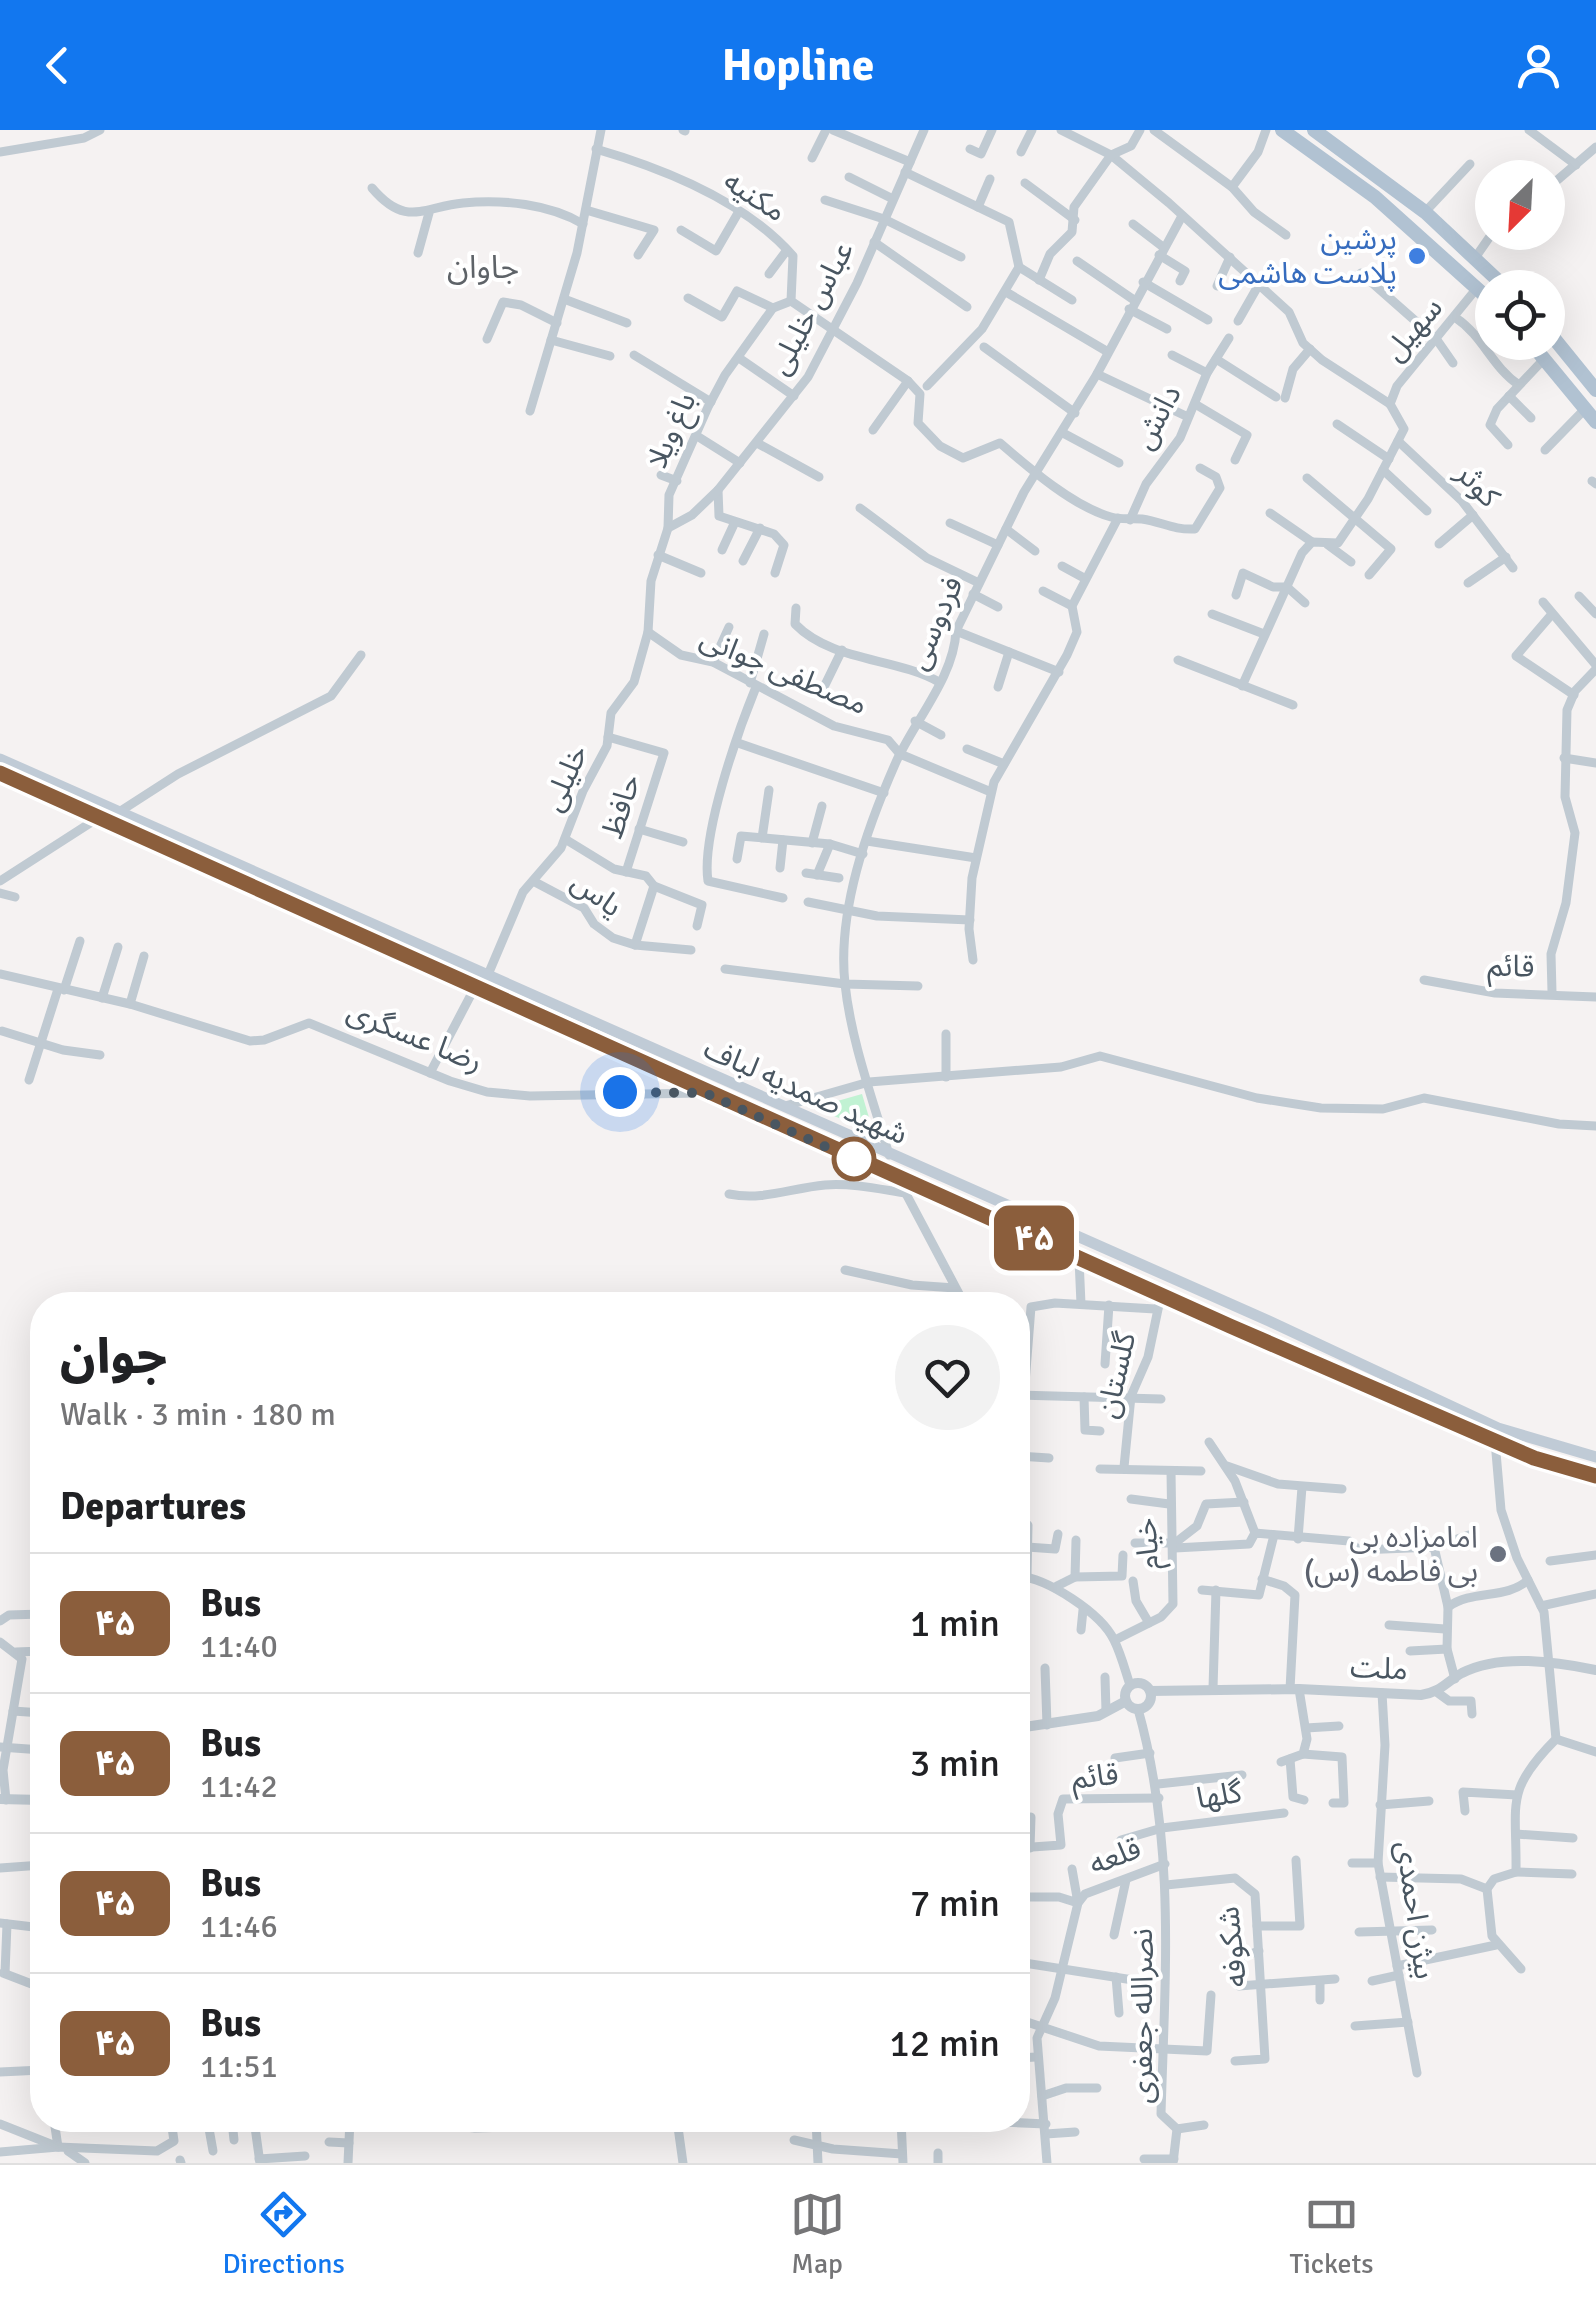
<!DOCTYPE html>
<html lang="en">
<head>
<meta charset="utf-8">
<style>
  :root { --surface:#fff; --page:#f2f2f2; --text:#202124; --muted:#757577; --line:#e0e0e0; --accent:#1277ef }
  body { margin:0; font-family:Signika,"Noto Sans Arabic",sans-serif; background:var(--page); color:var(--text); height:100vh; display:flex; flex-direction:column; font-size:38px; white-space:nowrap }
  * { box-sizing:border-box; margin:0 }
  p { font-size:32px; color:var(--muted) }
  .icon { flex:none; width:55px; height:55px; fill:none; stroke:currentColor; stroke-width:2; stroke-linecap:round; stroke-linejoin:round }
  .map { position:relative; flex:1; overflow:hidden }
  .details { position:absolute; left:30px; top:1162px; width:1000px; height:840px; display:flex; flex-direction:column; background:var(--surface); border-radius:40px; box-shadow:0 10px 40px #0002 }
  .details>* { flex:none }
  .badge { padding:0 20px; border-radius:15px; font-size:35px; line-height:65px }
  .needle { width:65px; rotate:204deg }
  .buttons { position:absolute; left:1475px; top:30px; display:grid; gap:20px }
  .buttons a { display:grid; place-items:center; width:90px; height:90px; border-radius:50%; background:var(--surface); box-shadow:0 10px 40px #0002; font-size:50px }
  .you { position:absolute; width:50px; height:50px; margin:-25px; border:8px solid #fff; border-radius:50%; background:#1a73e8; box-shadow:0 0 0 15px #1a73e833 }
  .map>.badge { position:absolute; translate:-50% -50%; box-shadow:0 0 0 5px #fff }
  h2 { padding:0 30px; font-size:38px; line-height:90px }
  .round { display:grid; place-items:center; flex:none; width:105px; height:105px; border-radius:52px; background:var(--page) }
  .summary { display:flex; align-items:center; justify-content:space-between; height:170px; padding:0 30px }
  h1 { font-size:48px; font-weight:800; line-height:75px }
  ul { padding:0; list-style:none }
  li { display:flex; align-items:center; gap:30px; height:140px; padding:0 30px; border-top:2px solid var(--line) }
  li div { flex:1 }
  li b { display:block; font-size:38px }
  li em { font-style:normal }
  li .badge { min-width:110px; font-weight:700; text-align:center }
  header { display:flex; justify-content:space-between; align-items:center; height:130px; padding:0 30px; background:var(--accent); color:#fff; font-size:45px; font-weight:800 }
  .tabs { display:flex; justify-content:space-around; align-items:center; height:140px; border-top:2px solid var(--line); background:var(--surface); font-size:28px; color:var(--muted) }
  .tabs a { display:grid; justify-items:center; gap:5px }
  .tabs .active { color:var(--accent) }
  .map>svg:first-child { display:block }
  .green { fill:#c1f2d3 }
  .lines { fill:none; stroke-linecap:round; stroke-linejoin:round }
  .minor { stroke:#c0cad2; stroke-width:9 }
  .tertiary { stroke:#c0cad2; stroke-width:10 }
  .secondary { stroke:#c0cbd6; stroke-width:11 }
  .primary { stroke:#b1c2d2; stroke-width:14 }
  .line-casing { stroke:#fff; stroke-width:22 }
  .line { stroke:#8b5e3c; stroke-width:15 }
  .walk { stroke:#495661; stroke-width:10; stroke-dasharray:0 18 }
  .shop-dot { fill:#3f7fe0; stroke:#fff; stroke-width:4 }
  .stop-dot { fill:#fff; stroke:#8b5e3c; stroke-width:5 }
  .worship-dot { fill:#6b7280; stroke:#fff; stroke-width:4 }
  .labels { text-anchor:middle; stroke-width:8; stroke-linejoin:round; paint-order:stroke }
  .street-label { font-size:30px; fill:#495661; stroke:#fff }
  .shop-label { font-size:30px; fill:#366cbe; stroke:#fff; text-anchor:end }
  .worship-label { font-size:30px; fill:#5b616d; stroke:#fff; text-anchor:end }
  .neighbourhood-label { font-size:32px; fill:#5e6368; stroke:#fff }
</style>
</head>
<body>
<header><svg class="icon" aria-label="back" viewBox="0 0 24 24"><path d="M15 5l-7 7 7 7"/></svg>Hopline<svg class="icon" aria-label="person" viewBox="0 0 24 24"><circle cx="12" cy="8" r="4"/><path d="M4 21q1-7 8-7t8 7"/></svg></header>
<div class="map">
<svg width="1596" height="2033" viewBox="0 0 1596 2033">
  <rect width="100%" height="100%" fill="#f5f2f2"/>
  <polygon class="green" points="862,964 873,1001 813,978"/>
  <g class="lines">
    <g class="minor">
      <polyline points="683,0 685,1"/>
      <polyline points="833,0 910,32"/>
      <polyline points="1061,0 1111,25 1169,73 1289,182 1303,213 1322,230 1390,274"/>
      <polyline points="1154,0 1232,57 1258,22 1266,0"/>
      <polyline points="1529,0 1576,35"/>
      <path d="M596 19C665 39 745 71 793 126L791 171 908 251 920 264 918 293 940 316 963 328 1000 313C1029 338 1074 377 1111 387 1121 390 1132 388 1142 389 1163 392 1172 400 1195 399L1220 358 1216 347 1200 338"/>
      <polyline points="970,19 981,24 992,0"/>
      <polyline points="0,22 84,8 100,0"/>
      <polyline points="1021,22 1032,0"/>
      <polyline points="812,28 826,0"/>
      <polyline points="905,42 1009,92 1019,137 982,199 927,256"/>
      <polyline points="849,47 893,69"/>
      <polyline points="1025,53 1075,90"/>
      <polyline points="1232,57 1254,82 1286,105"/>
      <path d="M372 58C406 98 423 77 463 73 502 69 550 74 583 94"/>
      <polyline points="1548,58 1596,17"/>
      <polyline points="825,70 884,89 961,127"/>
      <polyline points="978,77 990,49"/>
      <polyline points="586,80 654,100 638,125"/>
      <polyline points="1425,82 1470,34"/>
      <polyline points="1133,94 1163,117"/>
      <polyline points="681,100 716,121 738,83"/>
      <polyline points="874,112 967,177"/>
      <polyline points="418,123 429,83"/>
      <polyline points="1159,125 1185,141 1180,151"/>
      <polyline points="1475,128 1493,102"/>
      <polyline points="1077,131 1134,170"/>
      <polyline points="1019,137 1072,170"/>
      <polyline points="1361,143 1437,210 1453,233"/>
      <polyline points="769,144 787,120"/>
      <polyline points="1039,150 1050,124 1072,102 1074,77 1111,25 1131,16 1140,0"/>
      <polyline points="1143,152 1208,190"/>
      <polyline points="1217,156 1230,127"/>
      <polyline points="1006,162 1108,222"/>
      <polyline points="688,168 722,187 737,161 773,178"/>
      <polyline points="564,169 627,193"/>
      <polyline points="1129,179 1167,199"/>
      <path d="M1456 188C1483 206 1492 237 1519 255"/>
      <polyline points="1238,191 1258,156"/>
      <polyline points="487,209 503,172 521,175 557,193"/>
      <polyline points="551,210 610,226"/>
      <polyline points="984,217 1075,283"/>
      <polyline points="634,225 711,272"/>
      <polyline points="1172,225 1207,243"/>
      <polyline points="739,228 794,266"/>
      <polyline points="1216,229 1276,267"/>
      <polyline points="1097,244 1188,287"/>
      <polyline points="1509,266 1531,288"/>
      <polyline points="1285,268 1293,239 1310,219"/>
      <polyline points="1195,274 1247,305 1235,330"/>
      <polyline points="1390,274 1397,256 1477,158"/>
      <polyline points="530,281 577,123 601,0"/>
      <polyline points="1337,294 1389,329"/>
      <polyline points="873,300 908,251"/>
      <polyline points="1063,303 1119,333"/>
      <polyline points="697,306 740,333"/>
      <polyline points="1398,311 1462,371 1513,438"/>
      <polyline points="757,313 819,347"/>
      <polyline points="1508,315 1490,295 1497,279 1544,229"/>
      <polyline points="1545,320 1585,279"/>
      <polyline points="1383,340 1427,381"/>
      <polyline points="661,345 677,351"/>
      <polyline points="1307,348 1391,419 1369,445"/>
      <polyline points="1592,351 1596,354"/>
      <polyline points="718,360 719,386 774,404 784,415 775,443"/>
      <polyline points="860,378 927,428 979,453"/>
      <polyline points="1270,383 1312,412"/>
      <polyline points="1130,390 1146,354 1180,308 1207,243 1229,208"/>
      <polyline points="950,393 998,415"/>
      <polyline points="668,398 692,385 718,360 808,247 857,153 924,0"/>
      <polyline points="1006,399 1035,421"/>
      <polyline points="1439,414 1473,385"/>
      <polyline points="1328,415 1351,432"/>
      <polyline points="722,420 734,394"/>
      <polyline points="658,425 701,443"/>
      <polyline points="743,431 760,398"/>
      <polyline points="1062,436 1084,448"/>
      <polyline points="1468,453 1506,427"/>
      <polyline points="1043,461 1072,476"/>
      <polyline points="973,464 998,477"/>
      <polyline points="1236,465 1243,443 1273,457 1287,457 1305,473"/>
      <polyline points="1579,466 1596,484"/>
      <polyline points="1543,472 1596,535"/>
      <path d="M796 478 795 494C832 532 895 527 939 552"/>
      <polyline points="1212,484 1264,504"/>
      <polyline points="1552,484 1516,526 1574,565"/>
      <polyline points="956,501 1059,542"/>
      <polyline points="648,502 681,525 713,532 834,596 888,610 900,624 991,662"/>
      <polyline points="1178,530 1293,575"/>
      <polyline points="713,532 729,497"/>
      <polyline points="750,553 764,504"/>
      <polyline points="1242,556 1302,423 1312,412 1338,413 1368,369 1404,299 1390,274"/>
      <path d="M756 557C738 601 701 705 708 751L783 768"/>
      <polyline points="824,557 842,520"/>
      <polyline points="998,557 1009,522"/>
      <polyline points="915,591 941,605"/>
      <polyline points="608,607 664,623 626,742"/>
      <polyline points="738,613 884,663"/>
      <polyline points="967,619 1004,634"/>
      <polyline points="1564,628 1596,633"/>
      <polyline points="119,682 178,644 331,566 361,525"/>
      <polyline points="639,699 683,712"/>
      <polyline points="762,708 769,660"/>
      <polyline points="565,709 614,739 646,746 654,756 635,815"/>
      <polyline points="867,711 976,728"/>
      <polyline points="812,713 822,676"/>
      <polyline points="737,729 741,706 830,714 863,724"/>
      <polyline points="780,738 783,710"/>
      <polyline points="806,743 839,748"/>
      <polyline points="817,745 830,714"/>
      <polyline points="0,751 98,688"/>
      <polyline points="533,751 584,778 594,794 613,808 635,815 691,820"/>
      <polyline points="654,756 702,775 697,796"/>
      <polyline points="0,763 15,767"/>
      <polyline points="808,772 877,786 970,790"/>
      <polyline points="973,830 969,799 972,748 994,652 1067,525 1077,502 1072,476 1118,388"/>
      <polyline points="725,839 845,854 918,856"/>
      <polyline points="0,844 130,874 250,911 264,910 309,893 450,951 487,962 530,966 701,963"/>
      <polyline points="487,847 523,762 561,718 583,661 607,616 611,583 634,552 648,502 651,451 668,398 669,365 708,277 725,245 773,178 791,171"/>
      <polyline points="1424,850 1495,863 1596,867"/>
      <polyline points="64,860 80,811"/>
      <polyline points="1552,862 1551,824 1566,773 1575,703 1565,667 1567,580 1575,561 1596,539"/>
      <polyline points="102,868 118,817"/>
      <polyline points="130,874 144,826"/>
      <polyline points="2,901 63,920 100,925"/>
      <polyline points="430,943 475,857"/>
      <polyline points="946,947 946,904"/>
      <polyline points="29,950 58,859"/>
      <polyline points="785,976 869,952 1061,937 1100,926 1257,968 1321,978 1383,979 1424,968 1559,994 1596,996"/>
      <path d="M889 1025C873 970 851 911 845 854 837 781 867 698 896 632 915 590 954 547 956 501L1024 362 1097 244 1182 86"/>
      <polyline points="904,1060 965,1175"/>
      <path d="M729 1064C763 1071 791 1058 825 1055 852 1053 879 1059 905 1063"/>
      <polyline points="1079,1129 1081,1174"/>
      <polyline points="845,1140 912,1155 955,1158"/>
      <polyline points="1105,1234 1109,1175"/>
      <polyline points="1018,1265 1161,1269"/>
      <polyline points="1024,1266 1031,1177 1055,1173 1155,1179"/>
      <polyline points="1084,1267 1085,1300 1100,1301"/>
      <path d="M1495 1311 1501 1380 1517 1428 1544 1482 1556 1609C1504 1661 1517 1673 1516 1742L1494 1749 1487 1759 1492 1806 1521 1839"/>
      <polyline points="1209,1312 1235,1351 1255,1403"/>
      <polyline points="1018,1326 1049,1328"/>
      <polyline points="1227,1336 1278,1354 1342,1359"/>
      <polyline points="1124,1337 1131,1266 1148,1227 1161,1165"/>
      <polyline points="1100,1339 1201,1341"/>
      <polyline points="1131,1369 1169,1374"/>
      <polyline points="1018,1375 1021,1375"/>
      <polyline points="1298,1409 1302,1357"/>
      <polyline points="1135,1413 1175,1413 1197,1396 1206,1374 1244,1372"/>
      <polyline points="1027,1417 1055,1419 1058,1404"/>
      <polyline points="1434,1417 1448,1477 1447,1519 1455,1549"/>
      <polyline points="1175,1418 1249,1414 1255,1403 1349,1411 1359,1420 1434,1417 1469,1405"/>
      <polyline points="1550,1431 1596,1425"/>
      <path d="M1018 1446C1047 1448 1101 1483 1114 1510 1121 1524 1125 1540 1130 1555"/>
      <polyline points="1027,1446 1028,1395"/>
      <polyline points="1075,1447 1076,1410"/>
      <polyline points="1262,1449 1284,1456 1295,1465 1290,1559"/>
      <polyline points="1133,1451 1136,1471 1149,1493"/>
      <polyline points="1057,1456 1075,1447 1122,1446 1123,1425"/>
      <polyline points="1202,1460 1259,1465 1274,1405"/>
      <polyline points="1541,1476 1596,1464"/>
      <path d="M1448 1477C1473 1459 1506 1470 1528 1450"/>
      <polyline points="0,1491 9,1485 42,1484"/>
      <polyline points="1389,1495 1445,1499"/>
      <polyline points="1081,1500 1083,1480"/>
      <polyline points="1115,1510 1161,1487 1173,1474 1171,1341"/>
      <polyline points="0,1512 22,1529 3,1640 6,1670"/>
      <polyline points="1410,1521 1447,1519"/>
      <polyline points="16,1522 42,1521"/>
      <polyline points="1045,1538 1047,1595"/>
      <polyline points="1105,1547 1106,1581"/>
      <polyline points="1213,1558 1216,1460"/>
      <polyline points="1382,1563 1385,1615 1378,1733 1417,1943"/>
      <polyline points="1438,1563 1449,1571 1471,1571 1472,1584"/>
      <path d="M1138 1579C1176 1715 1165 1845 1161 1984L1177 1999 1173 2033"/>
      <polyline points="13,1581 42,1583"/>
      <polyline points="1306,1598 1339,1596"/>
      <polyline points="1556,1609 1596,1622"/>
      <polyline points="0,1617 42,1620"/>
      <polyline points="1303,1624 1342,1627 1344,1673 1333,1673"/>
      <polyline points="1115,1628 1150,1623"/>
      <polyline points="1290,1629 1293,1667 1304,1670"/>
      <polyline points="1281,1632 1303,1624 1307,1609 1299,1559"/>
      <polyline points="1158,1654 1242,1645"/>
      <polyline points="1380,1675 1429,1671"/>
      <polyline points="1465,1681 1463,1662 1517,1665"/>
      <polyline points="1516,1704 1573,1708"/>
      <polyline points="1121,1710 1162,1698 1284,1683"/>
      <polyline points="1018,1718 1061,1715 1058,1684 1063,1669 1159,1668"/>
      <polyline points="1030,1718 1031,1687"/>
      <polyline points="1352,1733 1378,1733"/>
      <polyline points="0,1738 42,1735"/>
      <polyline points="1516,1742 1572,1744"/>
      <polyline points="1380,1747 1461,1749 1487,1759"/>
      <polyline points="1166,1755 1235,1748 1255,1764 1265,1929 1235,1931"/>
      <polyline points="1018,1767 1059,1767 1078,1773 1072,1739"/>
      <polyline points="0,1793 42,1798"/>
      <polyline points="1257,1796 1300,1796 1296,1730"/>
      <polyline points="1359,1802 1432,1800"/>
      <polyline points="1114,1805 1126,1750"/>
      <polyline points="1236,1829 1259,1821"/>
      <polyline points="1018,1832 1133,1850"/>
      <polyline points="1397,1836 1496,1815"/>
      <polyline points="3,1843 42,1858"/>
      <polyline points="5,1843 7,1794"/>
      <polyline points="1116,1847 1119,1883"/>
      <polyline points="1320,1851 1320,1870"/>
      <polyline points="1372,1851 1399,1845"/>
      <polyline points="1239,1856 1335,1849"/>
      <polyline points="1018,1889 1099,1916 1207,1921 1211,1865"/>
      <polyline points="1355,1896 1408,1892"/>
      <polyline points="1018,1928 1036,1927"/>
      <polyline points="0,1942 42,1940"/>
      <polyline points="1042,1966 1066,1958 1097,1958"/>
      <polyline points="54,1990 58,2017"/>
      <polyline points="254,1990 260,2033"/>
      <polyline points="402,1990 475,1998 542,1996 545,1990"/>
      <polyline points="677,1990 683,2033"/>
      <polyline points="816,1990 818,2033"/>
      <polyline points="901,1990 903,2033"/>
      <polyline points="959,1990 1046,1994"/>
      <polyline points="232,1991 234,2010"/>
      <polyline points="901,1993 930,1990"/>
      <polyline points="0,1994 53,2015"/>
      <polyline points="1177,1999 1204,1995"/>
      <polyline points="1046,2004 1075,2002"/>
      <polyline points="794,2010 833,2019 902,2024"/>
      <polyline points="329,2012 349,2013"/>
      <polyline points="68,2021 85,2033"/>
      <polyline points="213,2021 208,1993 243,1990"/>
      <polyline points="0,2022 58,2017 157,2021 174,2011 171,1990"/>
      <polyline points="259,2029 305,2026"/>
      <polyline points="1144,2029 1174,2029"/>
      <polyline points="180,2030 181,2033"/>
      <polyline points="348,2033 350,1990"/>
      <polyline points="938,2033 938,2023"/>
      <polyline points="1047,2033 1037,1908 1055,1868 1078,1773 1085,1764 1165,1734"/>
    </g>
    <g class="tertiary">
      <circle cx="1138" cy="1566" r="13"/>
      <path d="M1150 1561 1299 1559 1421 1565C1441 1562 1446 1552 1462 1543 1500 1523 1557 1532 1596 1540"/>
      <polyline points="1018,1598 1098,1586 1126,1571"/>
      <polyline points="0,1669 42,1670"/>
    </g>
    <g class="secondary">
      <polyline points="0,629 1269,1191 1498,1298 1596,1327"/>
      <polyline points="0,643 636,933 1332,1241 1534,1328 1596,1346"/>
    </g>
    <g class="primary">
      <polyline points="1282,0 1375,67 1492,172"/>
      <polyline points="1314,0 1425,82 1506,158"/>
      <polyline points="1548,201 1596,260"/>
      <polyline points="1530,212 1596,292"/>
    </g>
  </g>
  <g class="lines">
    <defs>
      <polyline id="line" points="0,643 1230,1196 1534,1328 1596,1346"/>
    </defs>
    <use href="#line" class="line-casing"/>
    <use href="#line" class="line"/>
    <polyline class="walk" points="620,962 705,963 862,1033 854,1029"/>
  </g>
  <circle class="shop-dot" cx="1417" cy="126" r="10"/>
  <circle class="stop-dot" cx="854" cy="1029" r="20"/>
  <circle class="worship-dot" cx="1498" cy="1424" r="10"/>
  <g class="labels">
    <g class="street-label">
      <text transform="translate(755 66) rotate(33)" y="10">مکنیه</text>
      <text transform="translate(811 178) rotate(-62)" y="10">عباس خلیلی</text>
      <text transform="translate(1413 199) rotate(-50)" y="10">سهیل</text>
      <text transform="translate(1157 287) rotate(-62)" y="10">دانش</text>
      <text transform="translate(671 300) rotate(-66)" y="10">باغ ویلا</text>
      <text transform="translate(1478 355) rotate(47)" y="10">کوثر</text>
      <text transform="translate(935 493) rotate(-67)" y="10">فردوسی</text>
      <text transform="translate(784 541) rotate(23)" y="10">مصطفی جوانی</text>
      <text transform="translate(565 648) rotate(-66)" y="10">خلیلی</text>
      <text transform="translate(621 676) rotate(-72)" y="10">حافظ</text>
      <text transform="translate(597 764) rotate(36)" y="10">یاس</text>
      <text transform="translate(1511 836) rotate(2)" y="10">قائم</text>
      <text transform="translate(415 906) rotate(22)" y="10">رضا عسگری</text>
      <text transform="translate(806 961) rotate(24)" y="10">شهید صمدیه لباف</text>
      <text transform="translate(1116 1245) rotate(-77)" y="10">گلستان</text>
      <text transform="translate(1147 1414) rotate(-95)" y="10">خیام</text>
      <text transform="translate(1379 1538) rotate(3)" y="10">ملت</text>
      <text transform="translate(1095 1646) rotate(-6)" y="10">قائم</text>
      <text transform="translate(1219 1665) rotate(-9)" y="10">گلها</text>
      <text transform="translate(1115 1726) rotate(-21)" y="10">قلعه</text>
      <text transform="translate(1416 1780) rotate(82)" y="10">بیژن احمدی</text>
      <text transform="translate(1232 1817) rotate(-96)" y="10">شکوفه</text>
      <text transform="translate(1142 1886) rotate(-90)" y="10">نصرالله جعفری</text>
    </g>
    <g class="shop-label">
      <text x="1397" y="119">پرشین<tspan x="1397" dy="34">پلاست هاشمی</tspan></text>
    </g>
    <g class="worship-label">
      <text x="1478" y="1417">امامزاده بی<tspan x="1478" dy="34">بی فاطمه (س)</tspan></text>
    </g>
    <g class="neighbourhood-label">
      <text x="483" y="148">جاوان</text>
    </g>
  </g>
</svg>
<div class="buttons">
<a><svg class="needle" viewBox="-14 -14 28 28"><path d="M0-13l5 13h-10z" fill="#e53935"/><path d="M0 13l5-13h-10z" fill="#757577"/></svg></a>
<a><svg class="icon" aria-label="locate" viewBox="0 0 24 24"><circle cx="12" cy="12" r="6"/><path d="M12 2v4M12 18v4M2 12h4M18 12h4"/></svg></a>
</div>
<div class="you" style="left:620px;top:962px"></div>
<b class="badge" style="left:1034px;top:1108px;background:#8b5e3c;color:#fff">۴۵</b>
<section class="details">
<div class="summary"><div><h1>جوان</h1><p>Walk · 3 min · 180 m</p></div><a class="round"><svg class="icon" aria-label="heart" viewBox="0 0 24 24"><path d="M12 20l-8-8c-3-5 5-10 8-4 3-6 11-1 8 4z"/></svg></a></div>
<h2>Departures</h2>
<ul>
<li><span class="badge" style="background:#8b5e3c;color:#fff">۴۵</span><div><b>Bus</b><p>11:40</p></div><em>1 min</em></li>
<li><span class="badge" style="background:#8b5e3c;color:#fff">۴۵</span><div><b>Bus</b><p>11:42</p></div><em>3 min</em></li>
<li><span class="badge" style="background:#8b5e3c;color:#fff">۴۵</span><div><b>Bus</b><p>11:46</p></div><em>7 min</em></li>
<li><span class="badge" style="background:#8b5e3c;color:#fff">۴۵</span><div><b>Bus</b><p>11:51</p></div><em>12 min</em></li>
</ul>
</section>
</div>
<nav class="tabs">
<a class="active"><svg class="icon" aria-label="directions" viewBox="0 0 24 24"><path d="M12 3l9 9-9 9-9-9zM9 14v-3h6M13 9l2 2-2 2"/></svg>Directions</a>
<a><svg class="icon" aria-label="map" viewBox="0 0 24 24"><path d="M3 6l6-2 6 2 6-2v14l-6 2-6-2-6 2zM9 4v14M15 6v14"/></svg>Map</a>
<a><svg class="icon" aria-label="tickets" viewBox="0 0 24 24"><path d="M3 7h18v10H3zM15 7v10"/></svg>Tickets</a>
</nav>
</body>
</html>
